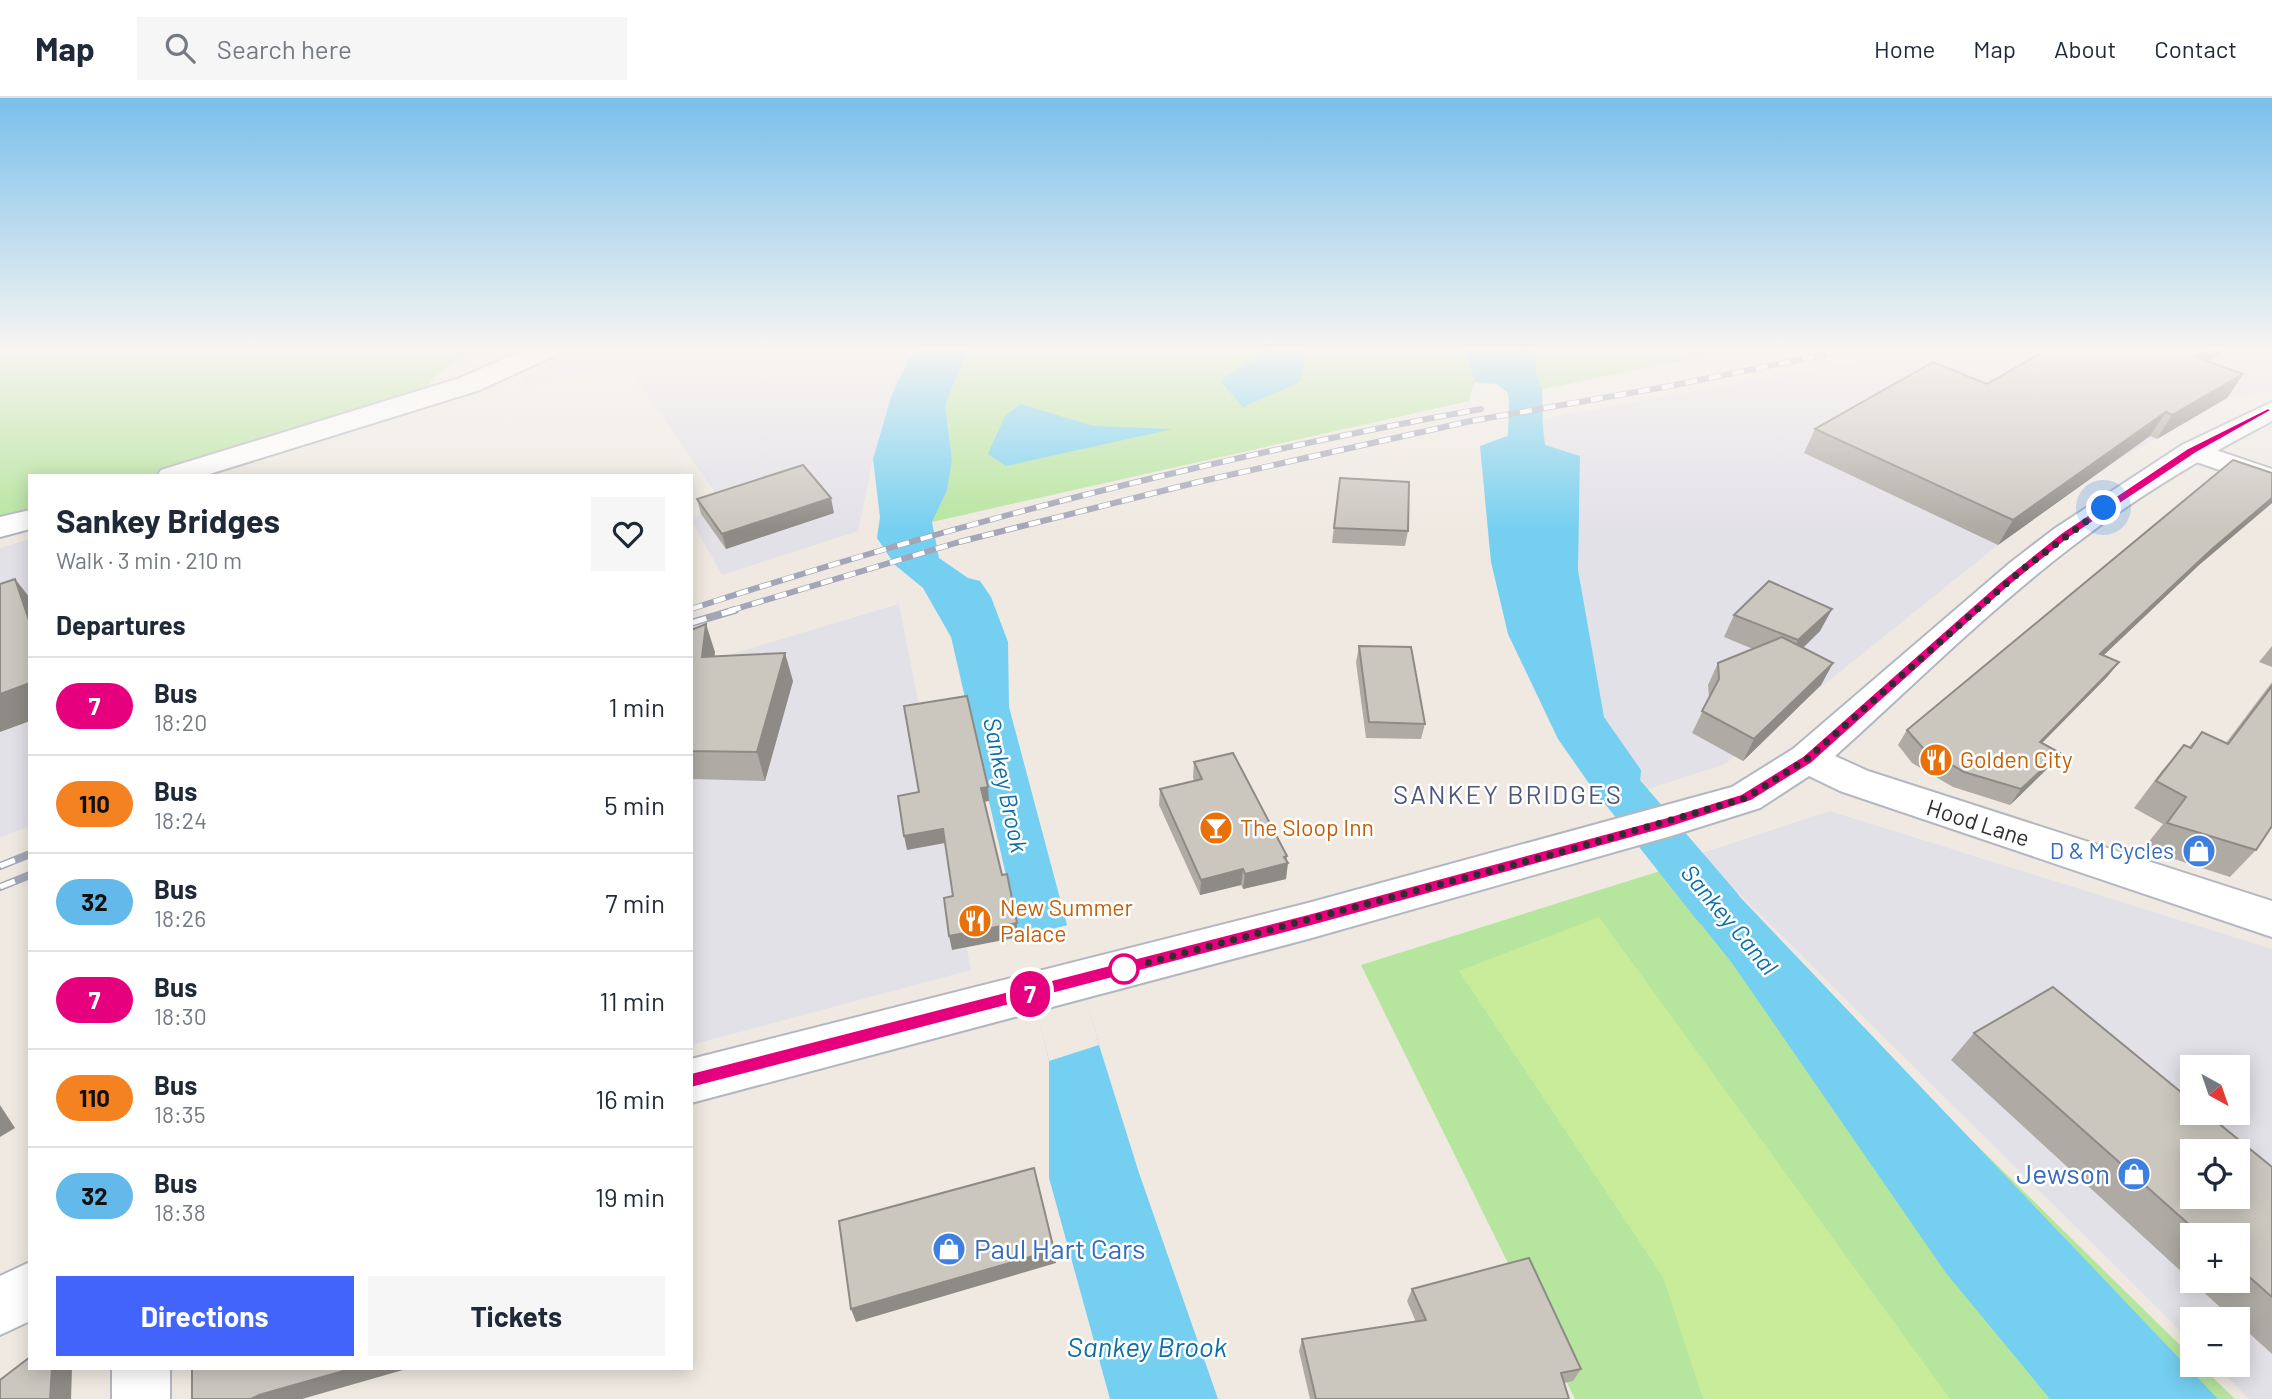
<!DOCTYPE html>
<html lang="en">
<head>
<meta charset="utf-8">
<style>
  :root { --surface:#fff; --page:#f6f6f7; --text:#1f2937; --muted:#747a83; --line:#e0e1e3; --accent:#4264fb }
  body { margin:0; font-family:Barlow,sans-serif; background:var(--page); color:var(--text); height:100vh; display:flex; flex-direction:column; font-size:26px; white-space:nowrap }
  * { box-sizing:border-box; margin:0 }
  p { font-size:23px; color:var(--muted) }
  .icon { flex:none; width:38px; height:38px; fill:none; stroke:currentColor; stroke-width:2; stroke-linecap:round; stroke-linejoin:round }
  .map { position:relative; flex:1; overflow:hidden }
  .sheet { position:absolute; left:28px; top:376px; width:665px; height:896px; display:flex; flex-direction:column; background:var(--surface); border-radius:0px; box-shadow:0 4px 18px #0003 }
  .sheet>* { flex:none }
  .badge { padding:0 14px; border-radius:23px; font-size:24px; line-height:46px }
  .needle { width:46px; rotate:140deg }
  .tools { position:absolute; left:2180px; top:957px; display:grid; gap:14px }
  .tools a { display:grid; place-items:center; width:70px; height:70px; border-radius:0px; background:var(--surface); box-shadow:0 4px 18px #0003; font-size:35px }
  .you { position:absolute; width:35px; height:35px; margin:-18px; border:5px solid #fff; border-radius:50%; background:#1a73e8; box-shadow:0 0 0 10px #1a73e833 }
  .map>.badge { position:absolute; translate:-50% -50%; box-shadow:0 0 0 4px #fff }
  h2 { padding:0 28px; font-size:26px; line-height:63px }
  .round { display:grid; place-items:center; flex:none; width:74px; height:74px; border-radius:0px; background:var(--page) }
  .summary { display:flex; align-items:center; justify-content:space-between; height:119px; padding:0 28px }
  h1 { font-size:33px; font-weight:700; line-height:52px }
  .cta { display:flex; gap:14px; margin-top:auto; padding:14px 28px }
  .cta a { flex:1; height:80px; border-radius:0px; background:var(--accent); color:#fff; font-size:28px; font-weight:700; line-height:80px; text-align:center }
  .cta a+a { background:var(--page); color:var(--text) }
  ul { padding:0; list-style:none }
  li { display:flex; align-items:center; gap:21px; height:98px; padding:0 28px; border-top:2px solid var(--line) }
  li div { flex:1 }
  li b { display:block; font-size:26px }
  li em { font-style:normal }
  li .badge { min-width:77px; font-weight:700; text-align:center }
  header { display:flex; align-items:center; gap:42px; box-sizing:border-box; height:98px; padding:0 35px; background:var(--surface); border-bottom:2px solid var(--line) }
  header strong { font-size:33px }
  nav { display:flex; gap:38px; margin-inline-start:auto; font-size:24px }
  .search { width:490px; height:63px; background:var(--page); display:flex; align-items:center; gap:18px; box-sizing:border-box; padding:0 24px; border-radius:0px; color:var(--muted); font-size:26px }
  .map>svg:first-child { display:block }
  .industrial { fill:#e3e1e8; fill-rule:evenodd }
  .green { fill:#b6e59e }
  .pitch { fill:#c9ec9a }
  .water { fill:#75cff0 }
  .pier { fill:#efe9e1 }
  .lines { fill:none; stroke-linecap:round; stroke-linejoin:round }
  .canal { fill:#75cff0; fill-rule:evenodd }
  .minor-casing { stroke:#b4b7c1; stroke-width:4 }
  .tertiary-casing { stroke:#b4b7c1; stroke-width:4 }
  .minor { fill:#fff; fill-rule:evenodd }
  .tertiary { fill:#fff; fill-rule:evenodd }
  .rail-far1-casing { stroke:#a3a6b8; stroke-width:6 }
  .rail-casing { stroke:#a3a6b8; stroke-width:8 }
  .rail-far1 { stroke:#fff; stroke-width:4.5; stroke-dasharray:12; stroke-linecap:butt }
  .rail { stroke:#fff; stroke-width:5; stroke-dasharray:16; stroke-linecap:butt }
  .wall { fill:#afaba4; fill-rule:evenodd }
  .shaded-wall { fill:#8e8b86 }
  .building { fill:#cbc7bf; stroke:#8e8b86; stroke-width:2; fill-rule:evenodd }
  .line { fill:#e6007e; stroke:#fff; stroke-width:2 }
  .walk { stroke:#2e2e2e; stroke-width:7; stroke-dasharray:0 12.6 }
  .stop-dot { fill:#fff; stroke:#e6007e; stroke-width:3.5 }
  .labels { text-anchor:middle; stroke-width:5; stroke-linejoin:round; paint-order:stroke }
  .food-label { font-size:23px; fill:#c56008; stroke:#fff; text-anchor:start }
  .street-label { font-size:23px; fill:#2e2e2e; stroke:#fff }
  .shop-label { font-size:23px; fill:#366cbe; stroke:#fff; text-anchor:end }
  .water-label { font-size:24px; font-style:italic; fill:#0d6fa3; stroke:#fff }
  .quarter-label { font-size:26px; letter-spacing:2px; fill:#4d5680; stroke:#fff }
  .near-shop-label { font-size:28px; fill:#366cbe; stroke:#fff; text-anchor:end }
  .near-water-label { font-size:28px; font-style:italic; fill:#0d6fa3; stroke:#fff }
</style>
</head>
<body>
<header>
<strong>Map</strong>
<div class="search"><svg class="icon" aria-label="search" viewBox="0 0 24 24"><circle cx="10" cy="10" r="6"/><path d="M15 15l6 6"/></svg>Search here</div>
<nav><a>Home</a><a>Map</a><a>About</a><a>Contact</a></nav>
</header>
<div class="map">
<svg width="2272" height="1301" viewBox="0 0 2272 1301">
  <rect width="100%" height="100%" fill="#efe9e1"/>
  <g class="industrial">
    <polygon points="575,251 918,251 908,263 892,296 873,361 858,433 722,477 692,424 718,399 625,265 529,288 521,280"/>
    <polygon points="1920,251 2272,251 2272,292 2227,300 2110,367 1998,447 1725,666 1645,692 1640,685 1641,672 1604,619 1578,472 1580,358 1545,347 1542,321"/>
    <polygon points="30,441 30,728 0,740 0,450"/>
    <polygon points="899,506 971,872 691,947 691,568"/>
    <path d="M1830 713 2272 851V1301H2249L2215 1267H2238V1222H2193V1245L1699 756ZM2193 970H2238V1015H2193ZM2193 1054H2238V1099H2193ZM2193 1138H2238V1183H2193Z"/>
  </g>
  <g class="green">
    <polygon points="0,251 476,251 438,275 415,303 172,378 30,378 30,421 0,429"/>
    <polygon points="968,251 1465,251 1474,284 1469,303 932,424 952,361 945,307"/>
    <polygon points="1534,251 1738,251 1538,292"/>
    <polygon points="1689,764 2193,1260 2193,1267 2200,1267 2235,1301 1575,1301 1361,867"/>
  </g>
  <polygon class="pitch" points="1599,819 1950,1301 1703,1301 1663,1179 1459,873"/>
  <g class="water">
    <polygon points="918,251 968,251 945,307 952,361 947,392 932,424 939,460 968,480 980,483 991,499 1008,544 1009,609 1099,947 1139,1075 1218,1301 1110,1301 1049,1080 1049,963 951,539 923,490 895,467 877,440 880,419 873,361 892,296 908,263"/>
    <polygon points="1267,251 1307,251 1300,284 1243,309 1220,283"/>
    <polygon points="1465,251 1534,251 1538,292 1510,297 1497,286 1474,284"/>
    <polygon points="1020,306 1094,328 1173,331 1006,368 988,356 1005,318"/>
    <polygon points="1542,321 1545,347 1580,358 1578,472 1604,619 1641,672 1640,685 1645,692 1602,704 1558,641 1508,536 1491,464 1480,348 1510,337 1510,325"/>
    <polygon points="1699,756 2218,1301 2050,1301 1946,1175 1732,865 1656,770"/>
  </g>
  <polygon class="pier" points="1068,827 1099,947 1049,963 1019,839"/>
  <g class="lines">
    <g class="canal">
      <path d="M1494 251H1526L1542 291 1543 338 1549 386 1543 394 1530 397 1517 394C1500 369 1512 321 1508 292 1507 279 1499 264 1494 251Z"/>
      <polygon points="1592,625 1609,629 1633,674 1738,796 1746,811 1738,826 1719,832 1700,826 1598,697 1569,641 1575,629"/>
    </g>
    <defs>
      <g id="minor">
        <polygon points="525,251 560,251 556,257 480,292 203,378 157,378 161,372 460,280"/>
        <polygon points="2192,344 2272,371 2272,390 2182,359 2177,353 2182,347"/>
        <polygon points="30,412 30,431 0,439 0,419"/>
        <rect x="112" y="1270" width="58" height="31"/>
      </g>
      <g id="tertiary">
        <path d="M2272 304V323C2203 359 2136 399 2074 447 1990 511 1914 587 1835 658L1868 673 2272 803V839L1840 693 1809 678 1760 710 1671 738 1308 841 691 1005V961L1308 805 1732 689 1793 651 2011 464 2054 431 2182 347Z"/>
        <polygon points="30,1164 30,1223 0,1237 0,1178"/>
      </g>
    </defs>
    <use href="#minor" class="minor-casing"/>
    <use href="#tertiary" class="tertiary-casing"/>
    <use href="#minor" class="minor"/>
    <use href="#tertiary" class="tertiary"/>
    <defs>
      <g id="rail-far1">
        <path d="M691 511C949 427 1214 359 1481 311"/>
        <polyline points="729,513 959,444 1198,384 1471,323 1670,288 1851,251"/>
      </g>
      <g id="rail">
        <polyline points="691,525 735,512"/>
        <polyline points="0,768 30,756"/>
        <polyline points="0,789 30,777"/>
      </g>
    </defs>
    <use href="#rail-far1" class="rail-far1-casing"/>
    <use href="#rail" class="rail-casing"/>
    <use href="#rail-far1" class="rail-far1"/>
    <use href="#rail" class="rail"/>
  </g>
  <g class="wall">
    <polygon points="2227,251 2208,263 2243,276 2227,300 2157,341 2150,338 1998,447 1804,355 1815,331 1987,286"/>
    <polygon points="2272,375 2272,405 2199,467 2104,557 2119,564 2107,579 2042,645 2060,655 2048,670 2010,707 1953,689 1912,665 1898,647 1907,632"/>
    <polygon points="1340,380 1408,433 1405,448 1332,445"/>
    <polygon points="697,401 834,415 726,451 701,416"/>
    <polygon points="1832,511 1820,533 1803,550 1833,565 1821,587 1743,663 1692,635 1709,600 1708,587 1718,565 1753,551 1724,539 1734,517"/>
    <polygon points="691,532 715,554 714,558 793,583 765,683 691,681"/>
    <polygon points="1359,548 1425,626 1421,641 1366,640 1356,564"/>
    <polygon points="2272,548 2272,569 2259,564"/>
    <polygon points="2272,584 2272,728 2256,752 2230,779 2143,751 2163,726 2134,710 2161,674 2184,647 2189,649 2202,634 2226,645"/>
    <polygon points="1194,664 1287,763 1286,781 1243,791 1241,787 1200,797 1159,707 1160,691 1195,683 1193,680"/>
    <path d="M1974 935 2272 1069V1256L2238 1225V1222H2234L1951 962ZM2193 1138H2238V1183H2193Z"/>
    <polygon points="1412,1191 1581,1271 1573,1283 1564,1285 1569,1301 1310,1301 1299,1253 1302,1241 1416,1224 1407,1203"/>
  </g>
  <g class="shaded-wall">
    <polygon points="2206,251 2227,251 2180,282 2195,259"/>
    <polygon points="2243,276 2227,300 2157,341 2172,317"/>
    <polygon points="2166,314 2150,338 1998,447 2013,422"/>
    <polygon points="831,400 834,415 726,451 722,436"/>
    <polygon points="2272,400 2272,405 2199,467 2089,571 2100,556 2211,452"/>
    <polygon points="15,481 30,500 30,525"/>
    <polygon points="1832,511 1820,533 1787,565 1798,542"/>
    <polygon points="706,526 715,554 711,588 702,559"/>
    <polygon points="785,555 793,583 765,683 757,654"/>
    <polygon points="2119,564 2107,579 2028,659 2040,644"/>
    <polygon points="1833,565 1821,587 1743,663 1754,641"/>
    <polygon points="30,585 30,623 0,634 0,596"/>
    <polygon points="2060,655 2048,670 2010,707 2021,691"/>
    <polygon points="988,689 989,703 983,704 981,690"/>
    <polygon points="943,731 945,745 907,752 904,738"/>
    <polygon points="1287,758 1286,766 1288,765 1286,781 1243,791 1245,776"/>
    <polygon points="1243,771 1241,787 1200,797 1201,782"/>
    <polygon points="1017,825 1019,839 952,852 949,838"/>
    <polygon points="0,1007 15,1030 0,1039"/>
    <polygon points="1054,1152 1056,1165 856,1224 851,1211"/>
    <polygon points="52,1270 72,1270 71,1301 50,1301"/>
    <polygon points="354,1270 410,1270 302,1301 251,1301 259,1297"/>
  </g>
  <g class="building">
    <polygon points="2048,251 2206,251 2195,259 2243,276 2172,317 2166,314 2013,422 1815,331 1933,264 1987,286"/>
    <polygon points="2233,362 2272,375 2272,400 2211,452 2100,556 2119,564 2040,644 2060,655 2021,691 1964,674 1922,649 1907,632"/>
    <polygon points="803,367 831,400 722,436 697,401"/>
    <polygon points="1340,380 1409,384 1408,433 1334,430"/>
    <polygon points="15,481 30,525 30,585 0,596 0,486"/>
    <polygon points="1769,483 1832,511 1798,542 1734,517"/>
    <polygon points="706,526 702,559 785,555 757,654 691,653 691,532"/>
    <polygon points="1782,539 1833,565 1754,641 1702,613 1719,581 1718,565"/>
    <polygon points="1359,548 1411,549 1425,626 1369,624"/>
    <polygon points="2272,588 2272,728 2256,752 2167,725 2186,699 2156,683 2184,647 2191,650 2202,634 2228,646"/>
    <polygon points="967,598 988,689 981,690 1002,777 1007,776 1017,825 949,838 944,800 953,798 943,731 904,738 898,698 919,694 904,608"/>
    <polygon points="1233,655 1287,758 1284,759 1288,765 1245,776 1243,771 1201,782 1160,691 1202,681 1194,664"/>
    <path d="M2053 889 2193 1004V1015H2206L2272 1069V1199L2238 1169V1138H2202L1974 935ZM2193 1054H2238V1099H2193Z"/>
    <polygon points="1034,1070 1054,1152 851,1211 839,1123"/>
    <polygon points="1529,1160 1581,1271 1561,1275 1569,1301 1316,1301 1302,1241 1426,1222 1412,1191"/>
    <polygon points="30,1259 30,1270 52,1270 50,1301 0,1301 0,1282"/>
    <polygon points="192,1270 354,1270 259,1297 251,1301 192,1301"/>
  </g>
  <linearGradient id="sky" x2="0" y2="1"><stop stop-color="#7abfeb"/><stop offset="0.58" stop-color="#f8f5f2"/><stop offset="1" stop-color="#f8f5f2" stop-opacity="0"/></linearGradient>
  <rect width="2272" height="433" fill="url(#sky)"/>
  <polygon class="line" points="2268,310 2272,312 2196,355 2069,440 2008,489 1812,665 1751,703 1671,729 1308,829 691,990 685,988 683,983 685,977 691,975 1308,816 1671,718 1741,696 1803,658 2000,484 2061,435 2188,350"/>
  <g class="lines">
    <polyline class="walk" points="1124,871 1572,751 1746,700 1807,661 2023,471 2104,410"/>
  </g>
  <defs>
    <symbol id="restaurant-disc" viewBox="-11 -11 22 22"><circle r="9.5" fill="#e8710a" stroke="#fff"/><path d="M-5-6h1v4h1v-4h1v4h1v-4h1v5L-1.5 .5V6h-2V.5L-5-1ZM5-6V6H3V1.5H1.5Q1.5-4 5-6Z" fill="#fff"/></symbol>
    <symbol id="bar-disc" viewBox="-11 -11 22 22"><circle r="9.5" fill="#e8710a" stroke="#fff"/><path d="M-6-5H6L.8 .8V4.5H3.5V6h-7V4.5H-.8V.8Z" fill="#fff"/></symbol>
    <symbol id="shop-disc" viewBox="-11 -11 22 22"><circle r="9.5" fill="#3f7fe0" stroke="#fff"/><path d="M-5-2.5h2.3a2.7 3.5 0 0 1 5.4 0H5L5.5 6h-11ZM-1.5-2.5h3a1.5 2.3 0 0 0-3 0Z" fill="#fff"/></symbol>
  </defs>
  <g fill-rule="evenodd">
    <use href="#restaurant-disc" x="1917" y="643" width="38" height="38"/>
    <use href="#bar-disc" x="1197" y="711" width="38" height="38"/>
    <use href="#shop-disc" x="2180" y="734" width="38" height="38"/>
    <use href="#restaurant-disc" x="956" y="804" width="38" height="38"/>
    <use href="#shop-disc" x="2115" y="1057" width="38" height="38"/>
    <use href="#shop-disc" x="930" y="1132" width="38" height="38"/>
  </g>
  <circle class="stop-dot" cx="1124" cy="871" r="14"/>
  <g class="labels">
    <g class="food-label">
      <text x="1960" y="670">Golden City</text>
      <text x="1240" y="738">The Sloop Inn</text>
      <text x="1000" y="818">New Summer<tspan x="1000" dy="26">Palace</tspan></text>
    </g>
    <g class="street-label">
      <text transform="translate(1978 725) rotate(18)" y="8">Hood Lane</text>
    </g>
    <g class="shop-label">
      <text x="2174" y="761">D &amp; M Cycles</text>
    </g>
    <g class="water-label">
      <text transform="translate(1005 687) rotate(78)" y="8">Sankey Brook</text>
      <text transform="translate(1729 822) rotate(50)" y="8">Sankey Canal</text>
    </g>
    <g class="quarter-label">
      <text x="1508" y="706">SANKEY BRIDGES</text>
    </g>
    <g class="near-shop-label">
      <text x="2110" y="1086">Jewson</text>
      <text x="974" y="1161" text-anchor="start">Paul Hart Cars</text>
    </g>
    <g class="near-water-label">
      <text x="1147" y="1259">Sankey Brook</text>
    </g>
  </g>
</svg>
<div class="tools">
<a><svg class="needle" viewBox="-14 -14 28 28"><path d="M0-13l5 13h-10z" fill="#e53935"/><path d="M0 13l5-13h-10z" fill="#747a83"/></svg></a>
<a><svg class="icon" aria-label="locate" viewBox="0 0 24 24"><circle cx="12" cy="12" r="6"/><path d="M12 2v4M12 18v4M2 12h4M18 12h4"/></svg></a>
<a>+</a>
<a>−</a>
</div>
<div class="you" style="left:2104px;top:410px"></div>
<b class="badge" style="left:1030px;top:896px;background:#e6007e;color:#fff">7</b>
<section class="sheet">
<div class="summary"><div><h1>Sankey Bridges</h1><p>Walk · 3 min · 210 m</p></div><a class="round"><svg class="icon" aria-label="heart" viewBox="0 0 24 24"><path d="M12 20l-8-8c-3-5 5-10 8-4 3-6 11-1 8 4z"/></svg></a></div>
<h2>Departures</h2>
<ul>
<li><span class="badge" style="background:#e6007e;color:#fff">7</span><div><b>Bus</b><p>18:20</p></div><em>1 min</em></li>
<li><span class="badge" style="background:#f58220;color:#111">110</span><div><b>Bus</b><p>18:24</p></div><em>5 min</em></li>
<li><span class="badge" style="background:#63b9e9;color:#111">32</span><div><b>Bus</b><p>18:26</p></div><em>7 min</em></li>
<li><span class="badge" style="background:#e6007e;color:#fff">7</span><div><b>Bus</b><p>18:30</p></div><em>11 min</em></li>
<li><span class="badge" style="background:#f58220;color:#111">110</span><div><b>Bus</b><p>18:35</p></div><em>16 min</em></li>
<li><span class="badge" style="background:#63b9e9;color:#111">32</span><div><b>Bus</b><p>18:38</p></div><em>19 min</em></li>
</ul>
<div class="cta"><a>Directions</a><a>Tickets</a></div>
</section>
</div>
</body>
</html>
